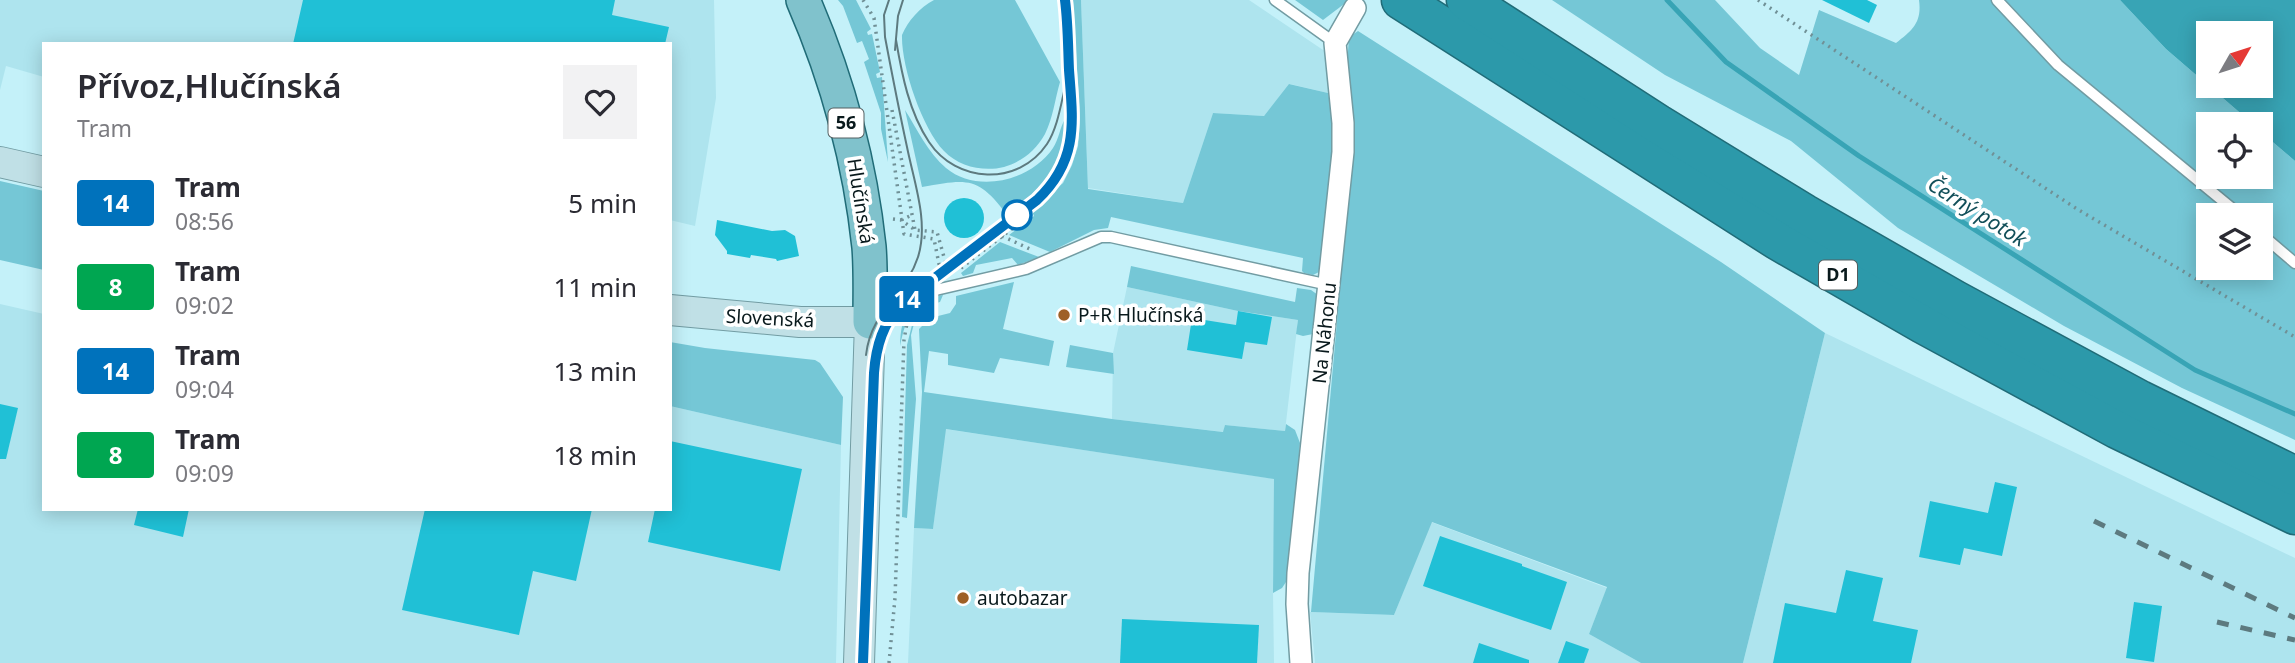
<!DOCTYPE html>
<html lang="en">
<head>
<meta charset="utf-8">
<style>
  :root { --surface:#fff; --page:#f2f2f3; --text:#2b2b33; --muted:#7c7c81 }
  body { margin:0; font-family:"Noto Sans",sans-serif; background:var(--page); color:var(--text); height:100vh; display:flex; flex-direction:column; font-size:26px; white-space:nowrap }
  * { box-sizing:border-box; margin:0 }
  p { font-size:23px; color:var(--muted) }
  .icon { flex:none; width:38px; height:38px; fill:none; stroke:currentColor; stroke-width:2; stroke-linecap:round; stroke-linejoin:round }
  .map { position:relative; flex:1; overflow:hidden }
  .drawer { position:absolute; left:42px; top:42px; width:630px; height:469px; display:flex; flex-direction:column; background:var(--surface); border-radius:0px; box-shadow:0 4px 18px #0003 }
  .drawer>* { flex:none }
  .badge { padding:0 14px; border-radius:5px; font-size:24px; line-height:46px }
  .needle { width:46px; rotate:51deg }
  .tools { position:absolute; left:2196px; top:21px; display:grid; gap:14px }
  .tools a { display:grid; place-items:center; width:77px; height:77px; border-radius:0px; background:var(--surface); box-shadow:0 4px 18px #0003; font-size:35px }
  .map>.badge { position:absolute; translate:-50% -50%; box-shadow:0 0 0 4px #fff }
  .round { display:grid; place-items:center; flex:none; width:74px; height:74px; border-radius:0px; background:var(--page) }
  .headline { display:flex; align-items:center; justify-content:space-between; height:119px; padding:0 35px }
  h1 { font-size:33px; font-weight:600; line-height:52px }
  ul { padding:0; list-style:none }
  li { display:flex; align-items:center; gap:21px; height:84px; padding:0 35px }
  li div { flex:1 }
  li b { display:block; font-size:26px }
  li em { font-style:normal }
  li .badge { min-width:77px; font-weight:700; text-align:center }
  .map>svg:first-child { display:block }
  .built { fill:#aee4ee }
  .green { fill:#75c7d6; fill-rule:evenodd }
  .water { fill:#38a4b5; fill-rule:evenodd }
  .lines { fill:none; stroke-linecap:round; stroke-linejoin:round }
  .stream { stroke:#38a4b5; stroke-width:5 }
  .building { fill:#20c0d6 }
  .lane-casing { stroke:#729ca3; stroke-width:13 }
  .street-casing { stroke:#729ca3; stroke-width:24 }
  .secondary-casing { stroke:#729ca3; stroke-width:32 }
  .primary-casing { stroke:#206c78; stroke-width:36 }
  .highway-casing { stroke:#206c78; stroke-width:41 }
  .path { stroke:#709096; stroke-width:3.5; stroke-dasharray:2 5; stroke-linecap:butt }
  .lane { stroke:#fff; stroke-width:10 }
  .street { stroke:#fff; stroke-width:21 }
  .secondary { stroke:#c0e0e6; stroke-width:30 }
  .primary { stroke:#80c2cc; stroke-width:33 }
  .highway { stroke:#2c99aa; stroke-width:38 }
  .tram { stroke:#5d7a7f; stroke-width:2 }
  .rail { stroke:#5d7a7f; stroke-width:5; stroke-dasharray:12 12; stroke-linecap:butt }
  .line-casing { stroke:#fff; stroke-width:16 }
  .line { stroke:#0072bc; stroke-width:10 }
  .stop-dot { fill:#fff; stroke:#0072bc; stroke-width:3.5 }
  .poi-dot { fill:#9e6026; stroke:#fff; stroke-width:2.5 }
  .labels { text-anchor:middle; stroke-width:7; stroke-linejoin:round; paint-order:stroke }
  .shield { fill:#fff; stroke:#535e60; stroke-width:2 }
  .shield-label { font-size:18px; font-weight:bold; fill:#09191c }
  .street-label { font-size:19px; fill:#09191c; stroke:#fff }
  .poi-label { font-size:19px; fill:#09191c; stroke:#fff; text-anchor:start }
  .water-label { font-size:21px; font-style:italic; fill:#124f59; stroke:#fff }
</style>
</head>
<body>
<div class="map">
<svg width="2295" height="663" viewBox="0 0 2295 663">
  <rect width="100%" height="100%" fill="#c4f1f9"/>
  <g class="built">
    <polygon points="0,0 714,0 716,98 695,226 670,220 670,44 44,44 44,77 6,66 0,90"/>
    <polygon points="1081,0 1249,0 1329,54 1328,93 1290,84 1264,116 1213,113 1183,203 1088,188"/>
    <polygon points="1127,287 1238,311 1298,320 1285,431 1225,425 1224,432 1112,419 1113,353"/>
    <polygon points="0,304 44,314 44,509 670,509 670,406 841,445 836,663 0,663"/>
    <polygon points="1825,333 2295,558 2295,663 1743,663"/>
    <polygon points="945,429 1275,479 1273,593 1274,663 908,663 914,528 933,529"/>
    <polygon points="1431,522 1607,588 1589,634 1641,663 1315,663 1310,612 1394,615"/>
  </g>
  <g class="green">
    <polygon points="838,0 856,0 871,29 867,32 868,35 872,34 880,72 876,74 877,78 882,77 888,162 881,129 881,113 864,62 869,59 862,41 857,43 843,6"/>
    <path d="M934 0H1015L1060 82C1055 99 1053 118 1045 134 1036 150 1022 162 1004 167 984 172 959 167 944 151 922 128 901 66 902 35 908 21 920 7 934 0Z"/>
    <polygon points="1073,0 1081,0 1088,189 1183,203 1213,113 1264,116 1289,84 1328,93 1335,125 1323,270 1313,275 1304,273 1302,271 1303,258 1111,217 1108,228 1094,230 1050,252 1009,235 1034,216 1032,211 1063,183 1072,165 1078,146 1080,119"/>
    <polygon points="1295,0 1346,0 1348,1 1323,20"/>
    <path d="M1552 0H1715L1760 48 1799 75 1819 10 1896 43C1913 30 1922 22 1919 0H2120L2166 49 2253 124H2208V177H2261V132L2295 161V440L2182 388 2064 326 1898 228 1791 141 1665 75ZM2208 215H2261V268H2208Z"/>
    <polygon points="1358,31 1721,262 1825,333 1743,663 1641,663 1589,634 1607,587 1432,522 1394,615 1311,612 1354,132 1347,65 1349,37"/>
    <path d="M905 110C917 129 928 153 946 168 977 194 1031 181 1053 148 1059 139 1060 127 1065 119 1071 163 1039 190 1007 215 978 176 968 179 922 187Z"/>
    <polygon points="0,181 44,191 44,270 0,260"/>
    <polygon points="1000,242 1039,257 1018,265 1012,258 976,265 973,273 963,276 961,273"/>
    <polygon points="1131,266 1295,302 1297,288 1311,290 1318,295 1313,334 1303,336 1296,334 1298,320 1238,311 1127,287"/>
    <polygon points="1014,282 1003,329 1054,341 1049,366 1000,358 994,373 948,365 948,354 929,351 924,392 1112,419 1223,432 1225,425 1285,431 1286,424 1295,430 1300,443 1290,576 1282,588 1273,593 1274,479 946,429 933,529 914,528 922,392 919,329 930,318 950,313 956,304 956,296"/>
    <path d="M943 295 940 302C909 310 907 315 900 346 901 313 909 300 943 295Z"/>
    <polygon points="927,310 930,311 915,320 911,335 916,399 907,518 902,517 907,345 914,317"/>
    <polygon points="670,342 705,348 815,360 820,363 843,397 841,445 670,406"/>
    <polygon points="1070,345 1113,353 1114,374 1066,367"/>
  </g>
  <path class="water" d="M2120 0H2295V161L2261 132V124H2253L2166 49ZM2208 33H2261V86H2208Z"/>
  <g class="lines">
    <polyline class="stream" points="1667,0 1726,62 1859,156 2195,370 2295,414"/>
  </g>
  <g class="building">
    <polygon points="303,0 615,0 612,15 669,27 665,44 293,44"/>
    <polygon points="1822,0 1867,0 1877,5 1869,23"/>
    <circle cx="964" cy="218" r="20"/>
    <polygon points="717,220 772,231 785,230 795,236 799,256 777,261 776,259 751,255 750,258 727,254 727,251 715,235"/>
    <polygon points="1238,311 1272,317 1267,345 1245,342 1242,359 1187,350 1192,318 1236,325"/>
    <polygon points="0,404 18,408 6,459 0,459"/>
    <polygon points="670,441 802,469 780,571 648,542 655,509 670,509"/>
    <polygon points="1995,482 2017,487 2002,556 1964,548 1960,565 1919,557 1930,501 1988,513"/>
    <polygon points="138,509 189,509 183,537 134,525"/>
    <polygon points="425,509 592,509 576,581 533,571 519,635 402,610"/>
    <polygon points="1440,536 1522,564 1522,566 1567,582 1551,630 1423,586"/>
    <polygon points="1846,570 1883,578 1873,621 1918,630 1911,663 1773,663 1785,603 1836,613"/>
    <polygon points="2134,602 2162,606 2154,662 2126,658"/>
    <polygon points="1122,619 1259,625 1257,663 1120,663"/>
    <polygon points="1566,641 1589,649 1584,663 1558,663"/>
    <polygon points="1479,643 1529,660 1529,663 1473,663"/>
  </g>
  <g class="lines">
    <defs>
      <g id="lane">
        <polyline points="1275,0 1335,43"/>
        <polyline points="1997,0 2058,65 2240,215"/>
        <polyline points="2261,234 2295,263"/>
        <polyline points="876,319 902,303 927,292 1026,269 1101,237 1111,237 1329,285"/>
      </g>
      <polyline id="street" points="1301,663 1297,604 1298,573 1343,152 1343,123 1335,43 1355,8"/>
      <g id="secondary">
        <polyline points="0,162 44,172"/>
        <polyline points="670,310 800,322 870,322 859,663"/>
      </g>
      <path id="primary" d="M803 0C837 78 860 162 869 247 871 272 870 297 870 322"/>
      <g id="highway">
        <polyline points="1401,0 1777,240 1923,324 2117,429 2295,515"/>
        <polyline points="1466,0 1658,124 1805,214 1955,300 2140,400 2295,476"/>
      </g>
    </defs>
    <use href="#lane" class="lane-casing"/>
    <use href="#street" class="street-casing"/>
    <use href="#secondary" class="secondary-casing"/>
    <use href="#primary" class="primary-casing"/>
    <use href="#highway" class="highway-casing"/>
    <g class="path">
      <polyline points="863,0 874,18 904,234 934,239 941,274"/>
      <polyline points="1758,0 2077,209 2295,337"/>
      <polyline points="892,110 915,230"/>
      <polyline points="893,219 901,220 915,230 937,232 947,268"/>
      <polyline points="901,220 912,215"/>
      <polyline points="1002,236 1032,250"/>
      <polyline points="961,268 1031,214"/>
      <polyline points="889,663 895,598 904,340 907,323 914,315"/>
    </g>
    <use href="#lane" class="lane"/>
    <use href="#street" class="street"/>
    <use href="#secondary" class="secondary"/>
    <use href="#primary" class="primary"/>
    <use href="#highway" class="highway"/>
    <g class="tram">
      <path d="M896 40C902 75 909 112 929 142 956 183 1018 187 1047 144 1058 127 1061 103 1066 83"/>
      <polyline points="895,50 898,16 903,0"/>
      <path d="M866 355C871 310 906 295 918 257 929 222 914 182 907 147 899 110 892 74 885 37L884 15 889 0"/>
      <path d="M863 663 874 373C876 346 883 323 902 303L1037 200C1080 159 1073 119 1069 65 1068 43 1068 21 1065 0"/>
    </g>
    <g class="rail">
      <polyline points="2094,521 2295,618"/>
      <polyline points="2217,622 2295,640"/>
    </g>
  </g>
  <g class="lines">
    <defs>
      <path id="line" d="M863 663 874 373C876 346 883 323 902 303L1037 200C1079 160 1073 122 1069 70 1068 47 1068 23 1065 0"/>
    </defs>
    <use href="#line" class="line-casing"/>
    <use href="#line" class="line"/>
  </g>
  <circle class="stop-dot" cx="1017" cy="215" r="14"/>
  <g class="poi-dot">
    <circle cx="1064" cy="315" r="7"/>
    <circle cx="963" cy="598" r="7"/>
  </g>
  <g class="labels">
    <g class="shield">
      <rect x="828.5" y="108.5" width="35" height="29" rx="5"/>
      <rect x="1819" y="260.5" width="38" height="29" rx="5"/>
    </g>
    <g class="shield-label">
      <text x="846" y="129">56</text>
      <text x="1838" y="281">D1</text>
    </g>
    <g class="street-label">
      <text transform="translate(861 201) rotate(81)" y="7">Hlučínská</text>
      <text transform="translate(770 318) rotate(3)" y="7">Slovenská</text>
      <text transform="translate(1324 333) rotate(-84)" y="7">Na Náhonu</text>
    </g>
    <g class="poi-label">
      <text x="1078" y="322">P+R Hlučínská</text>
      <text x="977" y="605">autobazar</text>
    </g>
    <g class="water-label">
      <text transform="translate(1977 212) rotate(32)" y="7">Černý potok</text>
    </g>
  </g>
</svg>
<div class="tools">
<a><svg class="needle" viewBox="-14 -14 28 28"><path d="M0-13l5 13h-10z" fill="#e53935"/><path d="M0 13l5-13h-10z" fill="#7c7c81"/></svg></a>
<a><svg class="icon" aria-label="locate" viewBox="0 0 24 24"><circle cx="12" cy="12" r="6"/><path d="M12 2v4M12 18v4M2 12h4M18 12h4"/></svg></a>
<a><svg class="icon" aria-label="layers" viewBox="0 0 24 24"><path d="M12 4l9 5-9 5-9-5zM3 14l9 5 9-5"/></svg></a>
</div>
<b class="badge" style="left:907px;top:299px;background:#0072bc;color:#fff">14</b>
<section class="drawer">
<div class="headline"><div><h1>Přívoz,Hlučínská</h1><p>Tram</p></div><a class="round"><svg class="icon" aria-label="heart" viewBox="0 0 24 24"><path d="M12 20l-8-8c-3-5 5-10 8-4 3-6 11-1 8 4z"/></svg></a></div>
<ul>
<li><span class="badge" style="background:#0072bc;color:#fff">14</span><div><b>Tram</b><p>08:56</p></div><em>5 min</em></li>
<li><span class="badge" style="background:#00a651;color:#fff">8</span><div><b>Tram</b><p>09:02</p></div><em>11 min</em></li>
<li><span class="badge" style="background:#0072bc;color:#fff">14</span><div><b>Tram</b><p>09:04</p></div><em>13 min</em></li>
<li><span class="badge" style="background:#00a651;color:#fff">8</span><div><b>Tram</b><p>09:09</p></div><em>18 min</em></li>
</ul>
</section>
</div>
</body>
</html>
